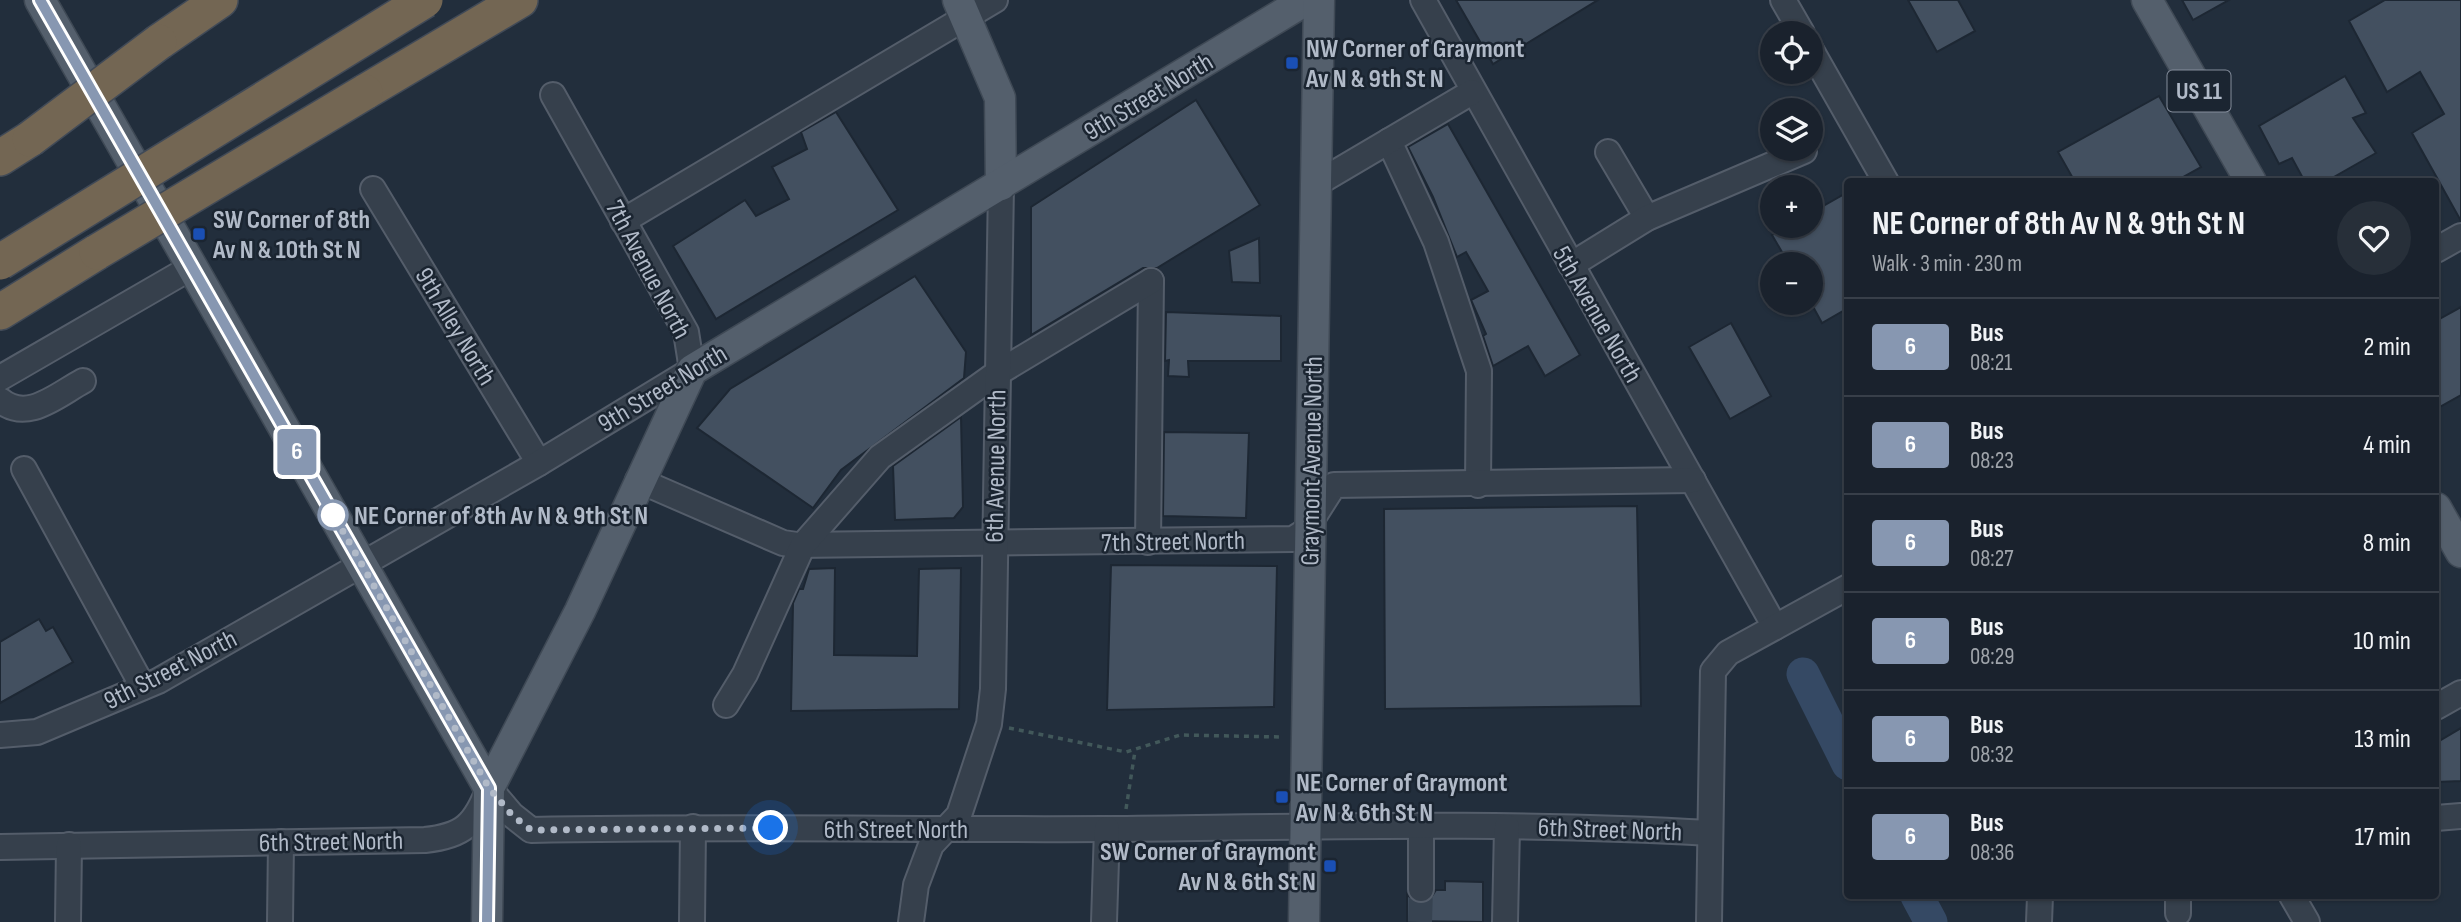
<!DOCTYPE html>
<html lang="en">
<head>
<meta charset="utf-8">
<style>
  :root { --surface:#1a222d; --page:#272f39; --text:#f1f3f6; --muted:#9fa4aa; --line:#383f49 }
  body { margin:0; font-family:"Sofia Sans Condensed",sans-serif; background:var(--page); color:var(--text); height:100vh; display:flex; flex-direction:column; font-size:26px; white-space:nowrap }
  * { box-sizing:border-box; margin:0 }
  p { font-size:23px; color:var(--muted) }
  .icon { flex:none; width:38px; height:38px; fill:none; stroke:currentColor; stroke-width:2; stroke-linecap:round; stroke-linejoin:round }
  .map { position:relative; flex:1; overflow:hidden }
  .panel { position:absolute; left:1844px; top:178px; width:595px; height:721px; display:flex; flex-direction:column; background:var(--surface); border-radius:7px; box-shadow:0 2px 5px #0004,0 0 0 2px var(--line) }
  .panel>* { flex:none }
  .badge { padding:0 14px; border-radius:5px; font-size:24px; line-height:46px }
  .buttons { position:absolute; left:1760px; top:21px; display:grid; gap:14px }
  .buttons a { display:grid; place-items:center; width:63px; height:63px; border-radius:50%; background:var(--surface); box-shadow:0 2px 5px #0004,0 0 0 2px var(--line); font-size:35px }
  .you { position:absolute; width:35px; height:35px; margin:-18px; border:5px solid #fff; border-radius:50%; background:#1a73e8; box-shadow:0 0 0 10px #1a73e833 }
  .map>.badge { position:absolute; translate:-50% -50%; box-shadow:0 0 0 4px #fff }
  .round { display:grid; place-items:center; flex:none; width:74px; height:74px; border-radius:37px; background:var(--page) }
  .headline { display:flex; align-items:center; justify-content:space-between; height:119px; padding:0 28px }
  h1 { font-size:33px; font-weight:700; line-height:52px }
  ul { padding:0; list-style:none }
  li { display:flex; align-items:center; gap:21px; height:98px; padding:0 28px; border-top:2px solid var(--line) }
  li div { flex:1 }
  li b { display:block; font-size:26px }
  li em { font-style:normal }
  li .badge { min-width:77px; font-weight:700; text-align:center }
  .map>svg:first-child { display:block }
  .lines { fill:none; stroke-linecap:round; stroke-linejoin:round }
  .river { stroke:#354964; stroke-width:33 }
  .building { fill:#435060; stroke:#1d2733; stroke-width:2 }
  .minor-tunnel { stroke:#374351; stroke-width:24; stroke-dasharray:24 12; stroke-linecap:butt }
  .minor-casing { stroke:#545d6a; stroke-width:28 }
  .major-casing { stroke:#3f4955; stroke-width:33 }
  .highway-casing { stroke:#414a57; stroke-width:38 }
  .path { stroke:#42585a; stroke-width:3.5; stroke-dasharray:5 5; stroke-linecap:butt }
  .minor { stroke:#36404c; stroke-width:24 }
  .major { stroke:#545f6c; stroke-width:30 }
  .highway { stroke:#736653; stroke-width:35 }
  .highway-bridge-casing { stroke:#414a57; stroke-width:38; stroke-linecap:butt }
  .highway-bridge { stroke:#736653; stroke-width:35 }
  .line-casing { stroke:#fff; stroke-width:16 }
  .line { stroke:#8797b1; stroke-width:10 }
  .walk { stroke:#b1bac8; stroke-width:7; stroke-dasharray:0 12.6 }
  .transit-dot { fill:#1a4fb4; stroke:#1b2531; stroke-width:2.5 }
  .stop-dot { fill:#fff; stroke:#8797b1; stroke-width:3.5 }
  .labels { text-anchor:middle; stroke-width:5; stroke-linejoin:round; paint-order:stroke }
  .shield { fill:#1b2531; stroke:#848d9b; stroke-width:2 }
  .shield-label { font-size:24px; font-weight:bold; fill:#b1bac8 }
  .poi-label { font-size:26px; font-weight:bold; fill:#b1bac8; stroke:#1b2531; text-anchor:start }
  .street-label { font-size:26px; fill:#b1bac8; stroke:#1b2531 }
  .stop-label { font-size:26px; font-weight:bold; fill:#b1bac8; stroke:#1b2531; text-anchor:start }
</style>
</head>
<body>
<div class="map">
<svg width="2461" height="922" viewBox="0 0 2461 922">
  <rect width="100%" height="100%" fill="#222e3c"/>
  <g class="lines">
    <g class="river">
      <polyline points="1803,674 1848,764"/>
      <polyline points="1917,896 1931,922"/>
    </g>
  </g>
  <g class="building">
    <polygon points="1456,0 1598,0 1493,64"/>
    <polygon points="1908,0 1958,0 1975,31 1937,52"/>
    <polygon points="2182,0 2229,0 2193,20"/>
    <polygon points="2385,0 2461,0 2461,221 2412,133 2444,114 2420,72 2387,92 2349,21"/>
    <polygon points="2345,76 2366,113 2353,118 2376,153 2325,182 2305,182 2292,158 2279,164 2259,126"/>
    <polygon points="2159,96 2201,167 2174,182 2075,182 2058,152"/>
    <polygon points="1196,100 1260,205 1157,268 1143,268 1031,335 1031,207"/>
    <polygon points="836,112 898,210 716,319 673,246 745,200 756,216 789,199 772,167 807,149 801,132"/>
    <polygon points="1448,124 1580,355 1545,376 1528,346 1493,366 1483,336 1486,334 1471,300 1488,291 1466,252 1457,257 1433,197 1408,147"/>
    <polygon points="1848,192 1848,308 1822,323 1811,303 1811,264 1789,264 1772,235 1788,226 1811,226 1811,213"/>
    <polygon points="1259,238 1260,283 1232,282 1229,251"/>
    <polygon points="915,276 966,352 964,378 841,470 813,508 697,428 730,389"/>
    <polygon points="2461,307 2461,395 2436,409 2436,321"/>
    <polygon points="1166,312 1281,316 1281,361 1188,361 1189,377 1168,376 1169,360 1165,361"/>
    <polygon points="1731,323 1771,396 1730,419 1689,347"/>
    <polygon points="961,417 963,507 954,518 895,520 893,466"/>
    <polygon points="1164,432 1249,433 1246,518 1163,516"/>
    <polygon points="1637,506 1641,706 1385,709 1384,509"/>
    <polygon points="1111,565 1277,566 1274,707 1107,710"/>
    <polygon points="835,568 834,655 917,656 919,569 961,568 959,709 791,711 793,603 799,589 803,589 809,569"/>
    <polygon points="39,619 46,631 53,627 73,662 0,703 0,642"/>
    <polygon points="2461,728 2461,781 2436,782 2436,743"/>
    <polygon points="1445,881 1483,882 1483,922 1407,921 1407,894 1414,902 1428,902 1436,890 1445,890"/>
  </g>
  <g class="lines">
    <polyline class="minor-tunnel" points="1420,922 1421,889"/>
    <defs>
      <g id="minor">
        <polyline points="1423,0 1775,627"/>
        <polyline points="1783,0 1802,33"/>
        <polyline points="1811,50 1886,182"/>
        <polyline points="1389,141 1436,242 1479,371 1478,485"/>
        <polyline points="1608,152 1647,218"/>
        <polyline points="1316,184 1472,92"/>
        <polyline points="373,189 539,463"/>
        <polyline points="623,221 995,0"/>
        <polyline points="2436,250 2461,236"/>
        <polyline points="1571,265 1647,218 1804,151"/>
        <polyline points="0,378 192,267"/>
        <path d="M0 400C27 423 57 395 83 381"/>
        <polyline points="24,469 143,687"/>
        <polyline points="638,480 783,543 797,545 1293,539 1304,532 1334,485 1693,480"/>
        <polyline points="1148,542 1151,281"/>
        <polyline points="726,705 745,674 803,545 880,457 996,374 1151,281"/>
        <polyline points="2436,707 2461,693"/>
        <polyline points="0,735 37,732 158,681 539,463 692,370 686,332 553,95"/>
        <polyline points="2436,818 2461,816"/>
        <polyline points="1421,826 1421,889"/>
        <path d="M0 847 425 840C463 836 475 825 489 788L512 815 531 830C722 826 914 830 1106 829 1307 827 1509 821 1710 833"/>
        <polyline points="2292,896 2307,922"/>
        <polyline points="2178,913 2178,896"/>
        <polyline points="68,922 69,845"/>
        <polyline points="280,922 281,842"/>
        <polyline points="692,922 693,827"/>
        <polyline points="911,922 916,885 931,845 959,815 989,724 993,689 1001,185"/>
        <polyline points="1104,922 1107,829"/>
        <polyline points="1505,922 1507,827"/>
        <polyline points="1709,922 1713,671 1728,653 1848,587"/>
        <polyline points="2039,922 2040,896"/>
      </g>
      <g id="major">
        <polyline points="40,0 489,788 487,922"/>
        <polyline points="958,0 1000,98 1001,185"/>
        <polyline points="2147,0 2251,182"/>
        <polyline points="2436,508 2461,552"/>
        <polyline points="489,788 580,611 692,370 1306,0"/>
        <polyline points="1304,922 1319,0"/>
      </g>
      <g id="highway">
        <polyline points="159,42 220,0"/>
        <polyline points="365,92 520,0"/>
        <polyline points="0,158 30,139"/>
        <polyline points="0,312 97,252"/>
      </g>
    </defs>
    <use href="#minor" class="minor-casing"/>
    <use href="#major" class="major-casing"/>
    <use href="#highway" class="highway-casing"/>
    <g class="path">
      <polyline points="1009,728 1126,752 1180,735 1283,737"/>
      <polyline points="1126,809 1135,751"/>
    </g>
    <use href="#minor" class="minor"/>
    <use href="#major" class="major"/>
    <use href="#highway" class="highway"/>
    <defs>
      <g id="highway-bridge">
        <polyline points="30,139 159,42"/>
        <polyline points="97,252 365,92"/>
        <polyline points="0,262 425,0"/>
      </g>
    </defs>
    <use href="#highway-bridge" class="highway-bridge-casing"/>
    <use href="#highway-bridge" class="highway-bridge"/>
  </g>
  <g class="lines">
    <defs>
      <polyline id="line" points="40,0 489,788 487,922"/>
    </defs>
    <use href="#line" class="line-casing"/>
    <use href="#line" class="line"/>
    <polyline class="walk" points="333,515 332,512 489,788 512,815 531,830 771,828"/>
  </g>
  <g class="transit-dot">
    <rect x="1285" y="56" width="14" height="14" rx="3.5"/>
    <rect x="192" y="227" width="14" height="14" rx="3.5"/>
    <rect x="1275" y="790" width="14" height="14" rx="3.5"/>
    <rect x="1323" y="859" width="14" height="14" rx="3.5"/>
  </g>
  <circle class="stop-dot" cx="333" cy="515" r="14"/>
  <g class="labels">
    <rect class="shield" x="2167.5" y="70.5" width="63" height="41" rx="5"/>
    <g class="shield-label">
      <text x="2199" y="99">US 11</text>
    </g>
    <g class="poi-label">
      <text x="1306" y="57">NW Corner of Graymont<tspan x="1306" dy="30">Av N &amp; 9th St N</tspan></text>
      <text x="213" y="228">SW Corner of 8th<tspan x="213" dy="30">Av N &amp; 10th St N</tspan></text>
      <text x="1296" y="791">NE Corner of Graymont<tspan x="1296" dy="30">Av N &amp; 6th St N</tspan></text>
      <text x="1316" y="860" text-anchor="end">SW Corner of Graymont<tspan x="1316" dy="30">Av N &amp; 6th St N</tspan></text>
    </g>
    <g class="street-label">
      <text transform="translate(1148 96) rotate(-31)" y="9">9th Street North</text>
      <text transform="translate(649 269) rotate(62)" y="9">7th Avenue North</text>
      <text transform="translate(1598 314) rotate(60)" y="9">5th Avenue North</text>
      <text transform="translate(456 326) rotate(59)" y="9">9th Alley North</text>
      <text transform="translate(662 388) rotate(-31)" y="9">9th Street North</text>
      <text transform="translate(1311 461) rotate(-89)" y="9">Graymont Avenue North</text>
      <text transform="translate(995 466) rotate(-89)" y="9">6th Avenue North</text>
      <text transform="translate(1173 541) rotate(-1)" y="9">7th Street North</text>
      <text transform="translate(170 669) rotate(-27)" y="9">9th Street North</text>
      <text x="896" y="838">6th Street North</text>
      <text transform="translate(1610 829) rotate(2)" y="9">6th Street North</text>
      <text transform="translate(331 841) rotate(-1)" y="9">6th Street North</text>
    </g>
    <g class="stop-label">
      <text x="354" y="524">NE Corner of 8th Av N &amp; 9th St N</text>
    </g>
  </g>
</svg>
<div class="buttons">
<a><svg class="icon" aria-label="locate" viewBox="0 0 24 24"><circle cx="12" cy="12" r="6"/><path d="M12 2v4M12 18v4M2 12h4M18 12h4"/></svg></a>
<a><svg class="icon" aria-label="layers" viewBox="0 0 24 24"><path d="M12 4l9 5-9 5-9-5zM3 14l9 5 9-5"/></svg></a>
<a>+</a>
<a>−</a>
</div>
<div class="you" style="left:771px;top:828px"></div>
<b class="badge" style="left:297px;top:452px;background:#8797b1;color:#fff">6</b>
<section class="panel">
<div class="headline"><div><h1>NE Corner of 8th Av N &amp; 9th St N</h1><p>Walk · 3 min · 230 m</p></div><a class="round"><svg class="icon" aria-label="heart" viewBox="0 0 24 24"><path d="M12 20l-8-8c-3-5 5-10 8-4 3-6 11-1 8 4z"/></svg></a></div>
<ul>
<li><span class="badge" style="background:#8797b1;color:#fff">6</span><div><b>Bus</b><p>08:21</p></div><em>2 min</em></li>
<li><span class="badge" style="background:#8797b1;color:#fff">6</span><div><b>Bus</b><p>08:23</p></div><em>4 min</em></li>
<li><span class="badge" style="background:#8797b1;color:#fff">6</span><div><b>Bus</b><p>08:27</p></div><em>8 min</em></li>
<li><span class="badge" style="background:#8797b1;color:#fff">6</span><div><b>Bus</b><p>08:29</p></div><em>10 min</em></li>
<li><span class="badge" style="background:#8797b1;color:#fff">6</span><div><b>Bus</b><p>08:32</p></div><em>13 min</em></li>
<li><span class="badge" style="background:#8797b1;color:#fff">6</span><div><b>Bus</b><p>08:36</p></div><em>17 min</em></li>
</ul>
</section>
</div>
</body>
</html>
